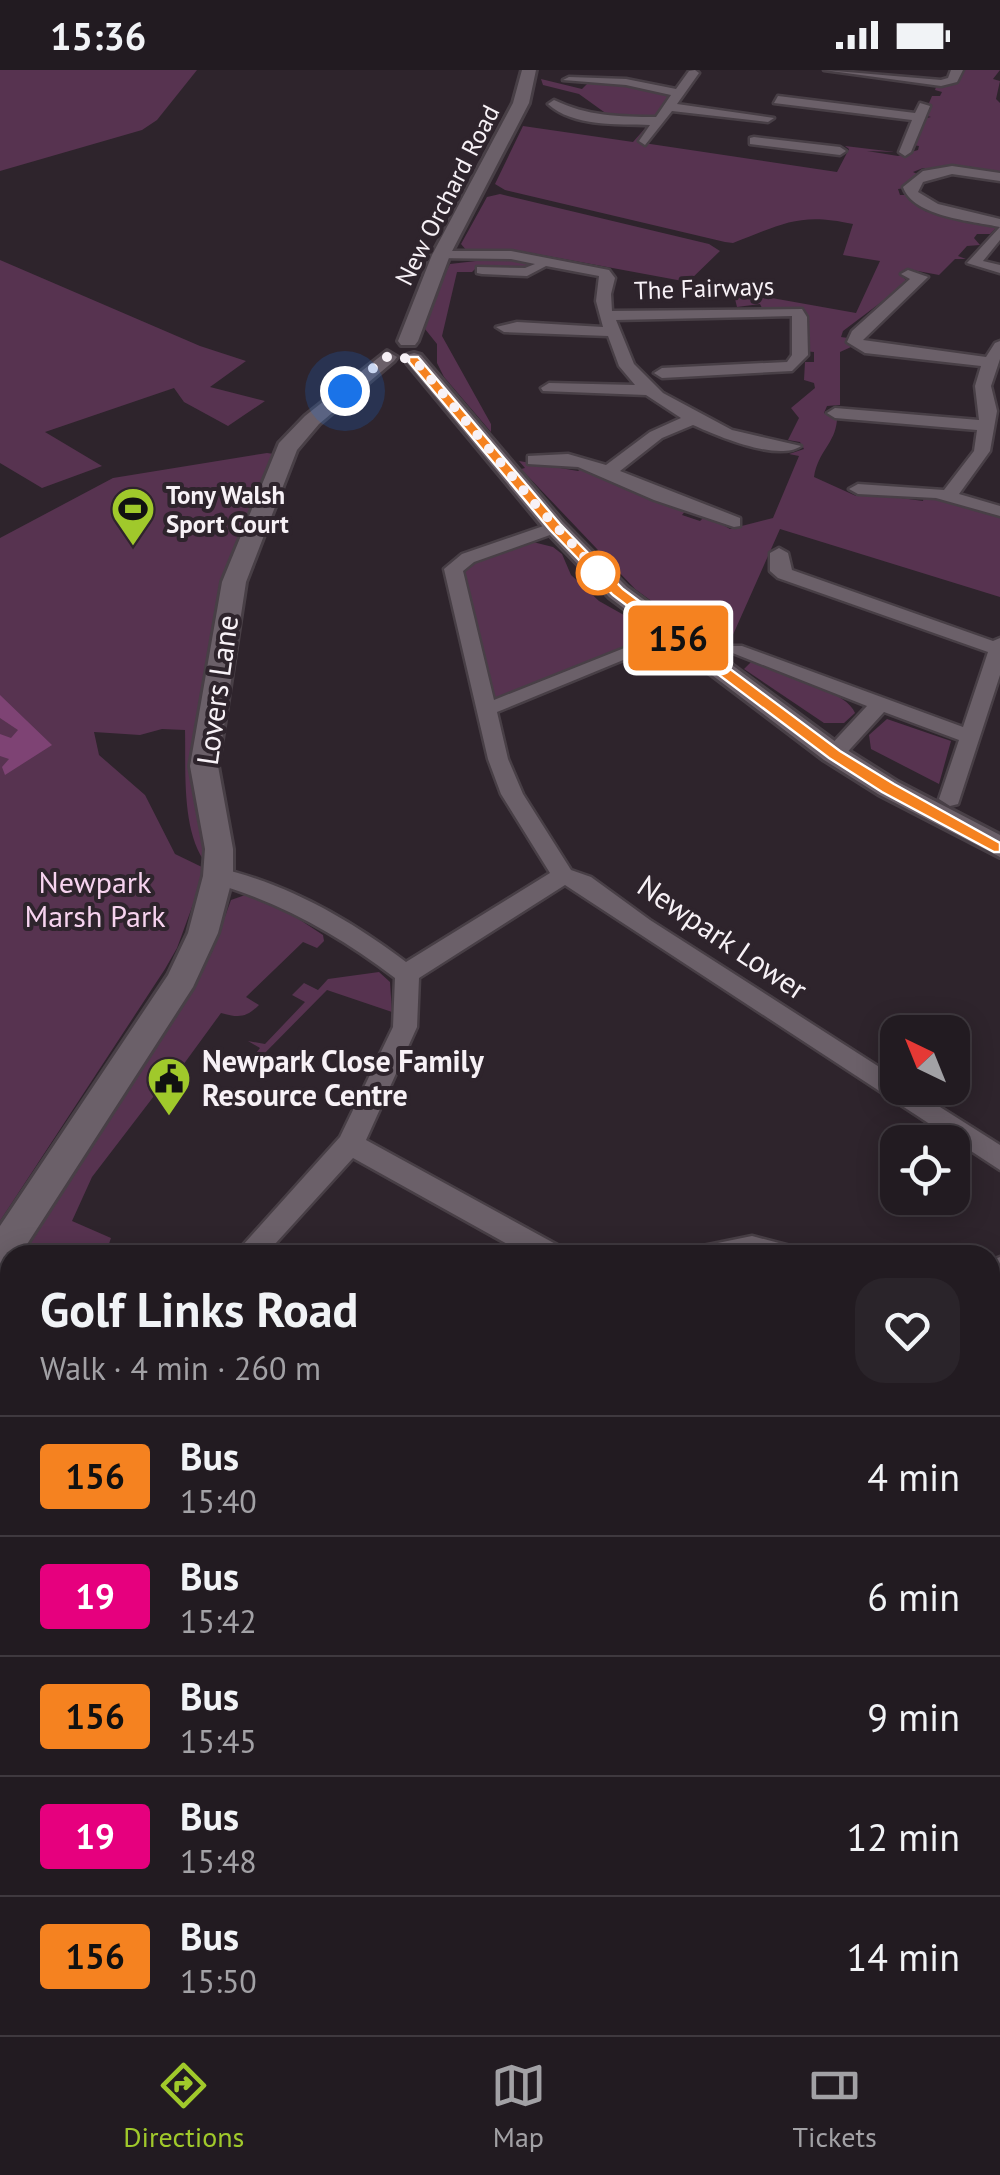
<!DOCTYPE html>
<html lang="en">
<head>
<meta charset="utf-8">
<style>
  :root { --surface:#221b21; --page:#2a242a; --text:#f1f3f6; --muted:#a2a1a5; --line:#3f393f; --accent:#a0c92b }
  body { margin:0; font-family:"PT Sans",sans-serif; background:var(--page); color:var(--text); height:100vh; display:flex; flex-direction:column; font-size:38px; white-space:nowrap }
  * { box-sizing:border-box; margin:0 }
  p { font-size:32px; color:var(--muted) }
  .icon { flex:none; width:55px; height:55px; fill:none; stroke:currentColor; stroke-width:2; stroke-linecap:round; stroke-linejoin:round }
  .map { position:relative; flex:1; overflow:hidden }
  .drawer { position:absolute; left:0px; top:1175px; width:1000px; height:790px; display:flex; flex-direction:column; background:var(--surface); border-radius:30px 30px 0 0; box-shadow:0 5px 25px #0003,0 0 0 2px var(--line) }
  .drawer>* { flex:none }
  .badge { padding:0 20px; border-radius:8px; font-size:35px; line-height:65px }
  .needle { width:65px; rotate:317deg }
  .buttons { position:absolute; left:880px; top:945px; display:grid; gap:20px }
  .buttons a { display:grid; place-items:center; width:90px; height:90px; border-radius:20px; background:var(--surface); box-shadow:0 5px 25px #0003,0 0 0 2px var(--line); font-size:50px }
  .you { position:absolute; width:50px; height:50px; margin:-25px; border:8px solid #fff; border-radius:50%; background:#1a73e8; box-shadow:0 0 0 15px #1a73e833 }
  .map>.badge { position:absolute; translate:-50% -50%; box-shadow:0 0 0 5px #fff }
  .round { display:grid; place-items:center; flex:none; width:105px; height:105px; border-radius:30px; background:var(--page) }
  .overview { display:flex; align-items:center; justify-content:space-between; height:170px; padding:0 40px }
  h1 { font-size:48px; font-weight:700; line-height:75px }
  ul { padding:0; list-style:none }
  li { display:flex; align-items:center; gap:30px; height:120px; padding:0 40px; border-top:2px solid var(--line) }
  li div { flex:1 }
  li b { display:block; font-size:38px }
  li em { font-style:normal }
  li .badge { min-width:110px; font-weight:700; text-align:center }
  .status { display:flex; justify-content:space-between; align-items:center; height:70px; padding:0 50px; background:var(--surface); direction:ltr }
  .status svg { height:28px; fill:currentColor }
  .menu { display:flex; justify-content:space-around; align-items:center; height:140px; border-top:2px solid var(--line); background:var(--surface); font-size:28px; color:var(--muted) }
  .menu a { display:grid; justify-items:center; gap:5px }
  .menu .selected { color:var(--accent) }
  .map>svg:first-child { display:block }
  .green { fill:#573350 }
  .water { fill:#7e4374 }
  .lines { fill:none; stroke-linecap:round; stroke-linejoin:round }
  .minor-casing { stroke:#483f46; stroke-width:5 }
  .tertiary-casing { stroke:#483f46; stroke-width:6 }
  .minor { fill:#6b6069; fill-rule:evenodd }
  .tertiary { fill:#6b6069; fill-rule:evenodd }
  .line { fill:#f58220; stroke:#fff; stroke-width:2.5 }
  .walk { stroke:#f7f1f6; stroke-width:10; stroke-dasharray:0 18 }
  .stop-dot { fill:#fff; stroke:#f58220; stroke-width:5 }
  .labels { text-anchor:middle; stroke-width:8; stroke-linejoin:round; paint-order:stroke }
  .far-street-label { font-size:25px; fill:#f7f1f6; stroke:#2e242c }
  .far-poi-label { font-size:25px; font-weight:bold; fill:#f7f1f6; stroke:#2e242c; text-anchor:start }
  .street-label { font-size:30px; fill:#f7f1f6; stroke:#2e242c }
  .park-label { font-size:30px; fill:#f7d3ef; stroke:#2e242c }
  .poi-label { font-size:30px; font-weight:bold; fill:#f7f1f6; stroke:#2e242c; text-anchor:start }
</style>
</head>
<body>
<div class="status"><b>15:36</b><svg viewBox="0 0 49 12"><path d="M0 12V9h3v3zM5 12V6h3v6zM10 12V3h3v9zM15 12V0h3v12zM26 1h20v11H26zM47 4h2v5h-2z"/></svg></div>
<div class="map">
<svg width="1000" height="1965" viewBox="0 0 1000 1965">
  <rect width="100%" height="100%" fill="#2e242c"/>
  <g class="green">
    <polygon points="0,0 197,0 157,50 142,60 0,101"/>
    <path d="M962 0H1000L993 9 1000 11 996 29 1000 33V105L968 96 966 99 923 98 913 102 919 105 907 118 898 119 900 125H908L927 138 925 141 940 145 945 142 981 155 985 152 996 158 990 164H977L974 168 980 175 967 176 958 186 966 189H955L939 205 907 199 901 205 908 212 843 261 841 267 848 268 851 277 840 282V335L827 336 824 343 837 350C835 374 818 381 814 407L856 426 873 421 901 423V428L923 431 924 425 1000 445V527L780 459 724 585 666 537 687 557 635 519 521 399 525 398 519 391 578 401 585 396 686 440 682 445 700 451 706 445 730 459 773 448 799 386 789 384 804 379 800 372 788 370 799 348 791 338 815 318 814 313 804 310 805 292H814V282L804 281 803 240 762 238 760 234 737 237 733 221 856 243 880 191 843 185 853 154C799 142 783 154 733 173L725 172 505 120 495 114 523 56 633 72 648 55 637 72 837 102 849 79 845 76 895 82 867 81 898 86 918 80 919 76 913 75 922 49 931 47 924 45 932 26H940L942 22 935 20 937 14 955 13Z"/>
    <polygon points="541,9 582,19 590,11 627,14 670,25 657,46 611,47 579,24 543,15"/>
    <polygon points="500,124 709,174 720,181 688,212 510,179 467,181 461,174 487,127"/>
    <polygon points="502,188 533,194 523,199 505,197 505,201 477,197 472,202 457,202 442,266 491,354 491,362 444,307 437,293 437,274 425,259 439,216 450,194"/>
    <polygon points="0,190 200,276 246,291 210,317 265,331 228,356 184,332 174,318 45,362 102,396 42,418 0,393"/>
    <path d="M267 383 274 384 238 475 207 795C181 762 186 701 185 660L162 659 140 665 94 662 99 685 145 725 175 784 206 799 177 878 165 899 0 1151V468L113 408Z"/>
    <polygon points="533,472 553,477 562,484 571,505 599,531 638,553 642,568 638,575 496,631 491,625 460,502 473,492"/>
    <path d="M751 592C777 602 847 620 855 643L844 653H824L744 599Z"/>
    <polygon points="887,649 951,671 939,714 871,679 869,665"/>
    <path d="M248 824 285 840 323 865 324 871 317 878 303 872 246 927 259 935C246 948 239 948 221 943L159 1028 154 1026 92 1107 72 1151 111 1168 105 1185H20L212 882 231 830Z"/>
    <polygon points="379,902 390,912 392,942 327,920 257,991 250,991 260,978 248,971 265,974 305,932 292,925 304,913 318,920 328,909"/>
    <polygon points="26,1955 132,1955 124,1965 22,1965"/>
  </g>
  <polygon class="water" points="0,625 52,675 5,705 2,697 9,689 0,686 0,664 11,668 18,660 0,648"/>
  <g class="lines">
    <defs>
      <g id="minor">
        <path d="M695 0 699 3 677 34 774 48 768 52 672 41 645 75 639 71 650 55C618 54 573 57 548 34L554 30C587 46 619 47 656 47L671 25 626 15 563 10 569 7 626 9 676 19 689 1Z"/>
        <polygon points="824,0 941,10 948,8 951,0 963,0 957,12 941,16"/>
        <polygon points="778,26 915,43 920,33 930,36 911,82 905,86 899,82 912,50 774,33"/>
        <polygon points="754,67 840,77 846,81 840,85 750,74 750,68"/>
        <path d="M952 96 1000 103V111L952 104 923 112 918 122 938 134 1000 149V170L983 191 1000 195V203L967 193 1000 157C973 151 913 147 903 117L923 101Z"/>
        <path d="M441 181H511L609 200 615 208 611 224 612 241 802 239 807 247 808 285 792 301 662 308 654 303 662 298 787 292 792 285V246L616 250 634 294 663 323 732 360 801 376C778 392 717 366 693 355L662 368 620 401 740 448V456L734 457 654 430 578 397 528 394V386L568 384 606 395 650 362 681 348 646 325 543 321 541 318 549 313 635 315 619 296 608 266 504 262 496 257 517 252 603 257 596 231 599 206 546 196 527 206 482 204 477 203V197L525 198 535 194 511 189 436 188V182Z"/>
        <polygon points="908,200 928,207 863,270 986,287 995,273 1000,271 1000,289 991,316 997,341 990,381 959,424 1000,436 1000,446 936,428 858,424 849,419 858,414 944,420 974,381 977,360 835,348 827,343 835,338 979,350 975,316 981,296 865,283 847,272 852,261 910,209 901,204"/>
        <path d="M555 452 561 453V461L474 492 463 501 494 630 667 561H681L684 565 497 642 508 689 523 724 571 800 591 807 650 850 898 1009V1018H910L1000 1075V1100L565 815 419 908 417 957 366 1070 561 1177 565 1185H527L353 1088 265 1185H234L340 1067 393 957 395 908C339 865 278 831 210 812L207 806 218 798C286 813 351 850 406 892L550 803 501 724 488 689 444 499 462 484Z"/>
        <polygon points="779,478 788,483 792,500 993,571 1000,568 1000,605 958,734 950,736 939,729 959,670 884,642 841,689 827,689 824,684 827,679 867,636 725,580 728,576 742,576 963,657 988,582 778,508 770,501 770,483"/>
        <polygon points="752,1166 794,1177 798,1185 694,1185 698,1177"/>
        <polygon points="1000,1187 1000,1220 990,1223 990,1191"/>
        <polygon points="990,1293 1000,1296 1000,1328 990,1325"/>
        <polygon points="150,1955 191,1955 187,1965 146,1965"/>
      </g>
      <g id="tertiary">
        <polygon points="522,0 536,0 529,33 450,185 418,271 415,275 401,275 398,271 432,185 513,33"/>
        <polygon points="387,281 397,287 394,291 319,354 297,380 246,512 218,696 233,779 233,806 218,863 193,917 20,1185 10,1185 10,1198 0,1201 0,1156 168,905 188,863 203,806 205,779 190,696 222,512 279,373 305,346"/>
        <polygon points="414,283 421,285 563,452 627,517 844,678 898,712 1000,765 1000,787 878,724 824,690 609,527 547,462 407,293 407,285"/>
        <polygon points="1000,1352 1000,1396 990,1400 990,1356"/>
        <polygon points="670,1955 721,1955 717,1965 666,1965"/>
      </g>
    </defs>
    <use href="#minor" class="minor-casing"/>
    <use href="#tertiary" class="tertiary-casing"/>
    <use href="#minor" class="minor"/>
    <use href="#tertiary" class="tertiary"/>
  </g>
  <polygon class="line" points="409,287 418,287 560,454 623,519 840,681 894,714 1000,773 1000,782 994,782 882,722 829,688 613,525 550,460 409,292"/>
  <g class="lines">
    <polyline class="walk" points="345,321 387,287 414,289 536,435 604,508 598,503"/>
  </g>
  <defs>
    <symbol id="stadium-pin" viewBox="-11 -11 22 30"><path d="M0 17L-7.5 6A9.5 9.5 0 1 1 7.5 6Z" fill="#a0c92b" stroke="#2e242c"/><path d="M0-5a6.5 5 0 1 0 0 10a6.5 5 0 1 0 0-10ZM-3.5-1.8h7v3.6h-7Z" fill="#111"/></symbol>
    <symbol id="civic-pin" viewBox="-11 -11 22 30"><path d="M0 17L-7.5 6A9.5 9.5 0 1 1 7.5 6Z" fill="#a0c92b" stroke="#2e242c"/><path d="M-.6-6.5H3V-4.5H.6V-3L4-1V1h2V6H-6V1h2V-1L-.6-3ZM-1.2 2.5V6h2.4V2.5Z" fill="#111"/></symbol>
  </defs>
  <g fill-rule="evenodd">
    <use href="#stadium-pin" x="108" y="414" width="50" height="68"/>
    <use href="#civic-pin" x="144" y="984" width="50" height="68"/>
  </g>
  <circle class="stop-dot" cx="598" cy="503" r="20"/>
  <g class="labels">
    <g class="far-street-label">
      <text transform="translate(447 125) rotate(-63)" y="9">New Orchard Road</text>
      <text transform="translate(704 218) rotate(-2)" y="9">The Fairways</text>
    </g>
    <g class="far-poi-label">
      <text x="166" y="434">Tony Walsh<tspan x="166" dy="29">Sport Court</tspan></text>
    </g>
    <g class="street-label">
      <text transform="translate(218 620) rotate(-82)" y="10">Lovers Lane</text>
      <text transform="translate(722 868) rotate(34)" y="10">Newpark Lower</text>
    </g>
    <g class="park-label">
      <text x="95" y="823">Newpark<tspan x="95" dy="34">Marsh Park</tspan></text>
    </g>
    <g class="poi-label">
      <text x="202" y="1002">Newpark Close Family<tspan x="202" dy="34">Resource Centre</tspan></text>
    </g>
  </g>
</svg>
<div class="buttons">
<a><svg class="needle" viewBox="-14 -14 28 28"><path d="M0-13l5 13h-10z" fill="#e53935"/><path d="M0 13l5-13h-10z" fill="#a2a1a5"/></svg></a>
<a><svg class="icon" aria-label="locate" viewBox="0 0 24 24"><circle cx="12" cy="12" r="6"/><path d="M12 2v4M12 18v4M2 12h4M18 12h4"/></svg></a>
</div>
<div class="you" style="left:345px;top:321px"></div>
<b class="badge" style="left:678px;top:568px;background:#f58220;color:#111">156</b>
<section class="drawer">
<div class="overview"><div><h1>Golf Links Road</h1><p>Walk · 4 min · 260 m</p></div><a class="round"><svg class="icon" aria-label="heart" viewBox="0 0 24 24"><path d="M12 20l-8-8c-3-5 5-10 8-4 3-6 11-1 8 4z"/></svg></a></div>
<ul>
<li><span class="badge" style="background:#f58220;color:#111">156</span><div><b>Bus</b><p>15:40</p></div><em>4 min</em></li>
<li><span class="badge" style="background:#e6007e;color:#fff">19</span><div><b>Bus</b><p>15:42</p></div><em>6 min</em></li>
<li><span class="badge" style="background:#f58220;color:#111">156</span><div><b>Bus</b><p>15:45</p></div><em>9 min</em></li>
<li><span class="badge" style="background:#e6007e;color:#fff">19</span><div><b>Bus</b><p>15:48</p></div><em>12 min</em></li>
<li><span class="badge" style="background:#f58220;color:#111">156</span><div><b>Bus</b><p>15:50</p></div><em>14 min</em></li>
</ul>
</section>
</div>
<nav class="menu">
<a class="selected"><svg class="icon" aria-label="directions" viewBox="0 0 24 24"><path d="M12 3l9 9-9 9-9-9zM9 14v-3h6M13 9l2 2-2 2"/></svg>Directions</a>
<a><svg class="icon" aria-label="map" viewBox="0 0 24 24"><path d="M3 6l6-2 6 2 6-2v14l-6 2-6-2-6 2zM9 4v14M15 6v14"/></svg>Map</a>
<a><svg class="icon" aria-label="tickets" viewBox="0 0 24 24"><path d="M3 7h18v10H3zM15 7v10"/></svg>Tickets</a>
</nav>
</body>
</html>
